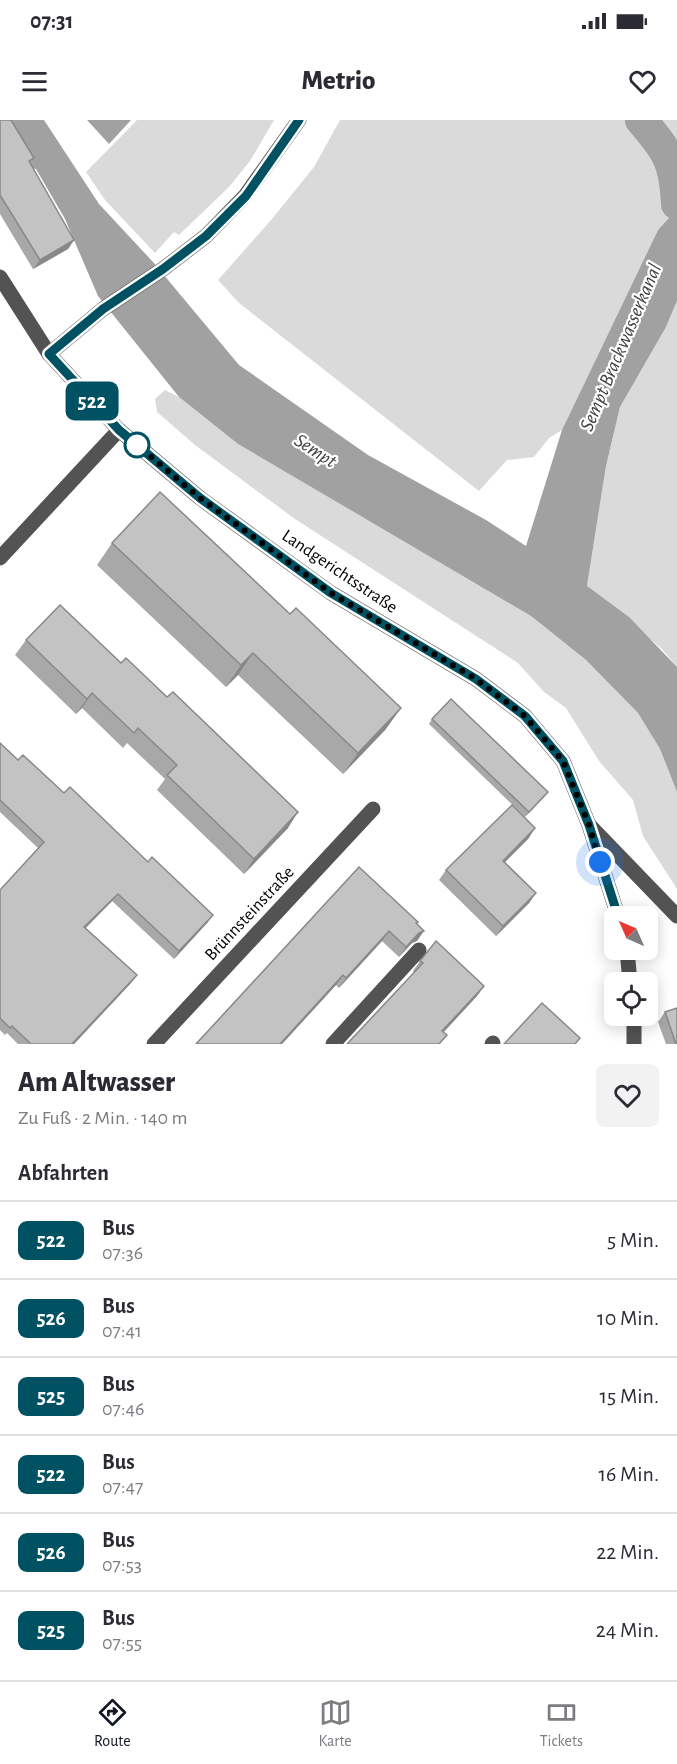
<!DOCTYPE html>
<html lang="de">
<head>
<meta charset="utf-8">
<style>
  :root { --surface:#fff; --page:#f2f2f3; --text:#2b2b33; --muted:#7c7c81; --line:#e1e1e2; --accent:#111827 }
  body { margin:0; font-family:"Alegreya Sans",sans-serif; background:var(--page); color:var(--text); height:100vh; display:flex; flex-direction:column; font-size:22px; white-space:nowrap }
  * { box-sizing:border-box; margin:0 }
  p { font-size:20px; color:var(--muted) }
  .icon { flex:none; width:33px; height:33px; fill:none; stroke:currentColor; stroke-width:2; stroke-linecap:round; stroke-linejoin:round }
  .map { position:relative; height:924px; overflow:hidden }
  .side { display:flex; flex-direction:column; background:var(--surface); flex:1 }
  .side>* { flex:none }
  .badge { padding:0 12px; border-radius:9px; font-size:21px; line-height:39px }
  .needle { width:39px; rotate:315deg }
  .buttons { position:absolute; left:604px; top:786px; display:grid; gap:12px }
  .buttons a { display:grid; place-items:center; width:54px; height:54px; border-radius:9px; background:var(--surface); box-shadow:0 3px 15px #0003; font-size:30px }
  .you { position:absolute; width:30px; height:30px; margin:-15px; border:4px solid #fff; border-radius:50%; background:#1a73e8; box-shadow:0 0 0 9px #1a73e833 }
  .map>.badge { position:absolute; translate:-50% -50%; box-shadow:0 0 0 3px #fff }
  h2 { padding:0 18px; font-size:22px; line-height:54px }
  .round { display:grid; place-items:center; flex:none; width:63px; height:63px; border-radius:9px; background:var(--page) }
  .head { display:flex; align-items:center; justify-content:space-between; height:102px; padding:0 18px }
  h1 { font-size:28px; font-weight:800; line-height:45px }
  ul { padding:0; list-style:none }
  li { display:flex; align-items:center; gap:18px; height:78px; padding:0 18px; border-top:2px solid var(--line) }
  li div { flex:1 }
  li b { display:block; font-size:22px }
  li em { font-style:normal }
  li .badge { min-width:66px; font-weight:700; text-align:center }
  .status { display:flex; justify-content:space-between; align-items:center; height:42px; padding:0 30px; background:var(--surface); direction:ltr }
  .status svg { height:16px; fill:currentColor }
  header { display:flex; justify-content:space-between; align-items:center; height:78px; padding:0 18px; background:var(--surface); font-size:27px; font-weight:800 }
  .dock { display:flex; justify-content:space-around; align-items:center; height:84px; border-top:2px solid var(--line); background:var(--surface); font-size:16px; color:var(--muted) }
  .dock a { display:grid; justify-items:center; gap:3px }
  .dock .on { color:var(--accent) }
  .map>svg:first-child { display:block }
  .green { fill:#dadada }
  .water { fill:#a1a1a1 }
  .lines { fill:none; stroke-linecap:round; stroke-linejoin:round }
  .canal { stroke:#a1a1a1; stroke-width:32 }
  .minor { stroke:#535353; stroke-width:15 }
  .wall { fill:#a8a8a8 }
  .shaded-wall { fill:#888 }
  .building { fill:#c3c3c3; stroke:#888; stroke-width:1.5 }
  .line-casing { stroke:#fff; stroke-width:14 }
  .line { stroke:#005262; stroke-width:9 }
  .walk { stroke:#000; stroke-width:6; stroke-dasharray:0 10.8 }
  .stop-dot { fill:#fff; stroke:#005262; stroke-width:3 }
  .labels { text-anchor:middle; stroke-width:4.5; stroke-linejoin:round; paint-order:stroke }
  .street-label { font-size:18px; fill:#000; stroke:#fff }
  .water-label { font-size:20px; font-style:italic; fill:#424242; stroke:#fff }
</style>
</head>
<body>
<div class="status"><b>07:31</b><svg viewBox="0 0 49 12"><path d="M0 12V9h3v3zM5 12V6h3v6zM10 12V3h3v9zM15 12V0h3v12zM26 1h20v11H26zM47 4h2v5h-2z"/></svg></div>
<header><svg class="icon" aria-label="menu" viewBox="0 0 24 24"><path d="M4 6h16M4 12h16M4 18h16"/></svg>Metrio<svg class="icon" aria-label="heart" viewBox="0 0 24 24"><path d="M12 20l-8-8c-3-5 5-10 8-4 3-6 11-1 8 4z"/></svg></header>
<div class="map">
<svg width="677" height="924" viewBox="0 0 677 924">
  <rect width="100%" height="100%" fill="#fff"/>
  <g class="green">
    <polygon points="137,0 274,0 250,41 229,67 179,115 174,112 155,133 105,80 86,52"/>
    <polygon points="340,0 677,0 677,89 658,110 562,310 549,318 534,337 507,340 479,371 239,183 218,160 272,99 314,47"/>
    <polygon points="677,181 677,547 662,529 587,466 606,346 620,287 666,207"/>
    <polygon points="165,270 179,277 238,324 531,496 586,540 638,593 660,629 677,672 677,769 643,716 633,680 599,641 566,588 544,572 518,543 295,399 195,325 157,292 155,279"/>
  </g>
  <g class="water">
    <polygon points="0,0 44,0 99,84 153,142 239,245 368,335 486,400 526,426 562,310 658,110 677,89 677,181 666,207 620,287 606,346 587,466 629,497 677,547 677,672 660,629 638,593 586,540 531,496 238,324 179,277 98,176 65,99 36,49 28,47"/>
    <polygon points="87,0 131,0 109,24"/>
  </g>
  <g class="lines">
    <path class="canal" d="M641 0C668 31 675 42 677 84"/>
    <g class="minor">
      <polyline points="0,157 49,234 119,310 200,378 331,473 476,559 525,596 563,641 589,705 618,796"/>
      <polyline points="49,234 103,189 163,149 206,116 245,76 299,0"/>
      <polyline points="0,438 119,310"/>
      <polyline points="591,707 677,796"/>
      <polyline points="627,830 630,862"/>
      <polyline points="634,896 634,924"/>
      <polyline points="154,924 373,689"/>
      <polyline points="333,924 419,830"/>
      <polyline points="492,924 493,923"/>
    </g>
  </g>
  <g class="wall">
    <polygon points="0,0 13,3 34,38 30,44 74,120 68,129 33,149 0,94"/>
    <polygon points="112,423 386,609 343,654 238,555 226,567 97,445"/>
    <polygon points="26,520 288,708 244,754 157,670 165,659 127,623 123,628 82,588 76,594 15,535"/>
    <polygon points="432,599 544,677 525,697 429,604"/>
    <polygon points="0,623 18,640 64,673 208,802 174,839 112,781 86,808 137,855 131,863 74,924 18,924 7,913 5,915 0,910 0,770 38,728 0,692"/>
    <polygon points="535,708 528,719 505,742 536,773 529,783 496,816 439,760 446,750"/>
    <polygon points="359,747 416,803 417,821 412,823 399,837 382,821 339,868 336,865 282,924 196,924"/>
    <polygon points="420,841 484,866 477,876 444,912 413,851"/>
    <polygon points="665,892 677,924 666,924 658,902"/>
  </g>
  <g class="shaded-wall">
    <polygon points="74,120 68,129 33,149 40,140"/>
    <polygon points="253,533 238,555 226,567 241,545"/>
    <polygon points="92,573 82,588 76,594 87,579"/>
    <polygon points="401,588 386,609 343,654 358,633"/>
    <polygon points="548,672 544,677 525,697 529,692"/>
    <polygon points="298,692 288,708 244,754 254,739"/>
    <polygon points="535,708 528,719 496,751 503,741"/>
    <polygon points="536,773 529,783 496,816 503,806"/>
    <polygon points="118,774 112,781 79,814 84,807"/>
    <polygon points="213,795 208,802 174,839 179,831"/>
    <polygon points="389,811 382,821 339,868 346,858"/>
    <polygon points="424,811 417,821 412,823 399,837 406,827 419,813"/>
    <polygon points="137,855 131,863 74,924 72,924"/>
    <polygon points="343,855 336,865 282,924 280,924"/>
    <polygon points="484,866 477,876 435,921 442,911"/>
  </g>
  <g class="building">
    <polygon points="0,0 11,0 34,38 29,41 74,120 40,140 0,75"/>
    <polygon points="160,372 290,494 296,488 401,588 358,633 253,533 241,545 112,423"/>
    <polygon points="60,485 121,543 126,538 167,577 173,572 298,692 254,739 167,655 177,645 138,608 134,613 92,573 87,579 26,520"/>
    <polygon points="451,579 548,672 529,692 432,599"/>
    <polygon points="0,623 18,640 23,635 64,673 70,667 148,742 152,737 213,795 179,831 118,774 84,807 137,855 72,924 31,924 12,906 10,908 0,898 0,770 44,722 0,680"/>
    <polygon points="512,685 535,708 503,741 536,773 503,806 446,750"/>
    <polygon points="359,747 418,802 416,803 424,811 419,813 406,827 389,811 346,858 343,855 280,924 196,924"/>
    <polygon points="436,821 484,866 442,911 447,915 439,924 347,924 423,843 420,841"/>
    <polygon points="542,883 580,918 575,924 504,924"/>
    <polygon points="677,888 677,924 676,924 665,892"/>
  </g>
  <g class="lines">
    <defs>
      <polyline id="line" points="299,0 246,76 206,116 163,149 103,189 49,234 119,310 200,378 331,473 476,559 525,596 563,641 589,705 618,796"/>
    </defs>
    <use href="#line" class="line-casing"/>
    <use href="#line" class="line"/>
    <polyline class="walk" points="137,325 136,324 200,378 331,473 476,559 525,596 563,641 589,705 600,742"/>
  </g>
  <circle class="stop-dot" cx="137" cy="325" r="12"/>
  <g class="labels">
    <g class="street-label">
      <text transform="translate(340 451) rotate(34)" y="6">Landgerichtsstraße</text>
      <text transform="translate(249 793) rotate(-47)" y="6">Brünnsteinstraße</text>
    </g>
    <g class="water-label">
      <text transform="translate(620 227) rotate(-67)" y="7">Sempt Brackwasserkanal</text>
      <text transform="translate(316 330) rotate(33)" y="7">Sempt</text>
    </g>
  </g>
</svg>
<div class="buttons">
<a><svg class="needle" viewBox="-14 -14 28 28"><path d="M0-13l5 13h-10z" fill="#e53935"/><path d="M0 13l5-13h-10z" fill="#7c7c81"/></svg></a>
<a><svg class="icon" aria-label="locate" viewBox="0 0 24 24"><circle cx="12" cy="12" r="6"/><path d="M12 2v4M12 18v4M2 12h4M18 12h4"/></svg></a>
</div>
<div class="you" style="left:600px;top:742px"></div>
<b class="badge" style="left:92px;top:281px;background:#005262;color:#fff">522</b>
</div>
<section class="side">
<div class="head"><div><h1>Am Altwasser</h1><p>Zu Fuß · 2 Min. · 140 m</p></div><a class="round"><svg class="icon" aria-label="heart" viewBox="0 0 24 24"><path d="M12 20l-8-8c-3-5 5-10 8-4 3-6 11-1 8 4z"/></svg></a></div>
<h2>Abfahrten</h2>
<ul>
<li><span class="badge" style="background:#005262;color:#fff">522</span><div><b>Bus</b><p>07:36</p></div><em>5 Min.</em></li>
<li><span class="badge" style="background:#005262;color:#fff">526</span><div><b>Bus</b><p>07:41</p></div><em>10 Min.</em></li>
<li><span class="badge" style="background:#005262;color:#fff">525</span><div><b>Bus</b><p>07:46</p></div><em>15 Min.</em></li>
<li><span class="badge" style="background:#005262;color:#fff">522</span><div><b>Bus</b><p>07:47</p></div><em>16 Min.</em></li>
<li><span class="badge" style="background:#005262;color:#fff">526</span><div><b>Bus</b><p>07:53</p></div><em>22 Min.</em></li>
<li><span class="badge" style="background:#005262;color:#fff">525</span><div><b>Bus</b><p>07:55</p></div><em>24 Min.</em></li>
</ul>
</section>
<nav class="dock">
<a class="on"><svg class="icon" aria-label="directions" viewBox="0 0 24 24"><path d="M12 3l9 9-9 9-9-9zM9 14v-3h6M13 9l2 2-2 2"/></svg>Route</a>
<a><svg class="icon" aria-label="map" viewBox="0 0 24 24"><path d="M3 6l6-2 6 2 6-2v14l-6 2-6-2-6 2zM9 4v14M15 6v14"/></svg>Karte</a>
<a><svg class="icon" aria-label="tickets" viewBox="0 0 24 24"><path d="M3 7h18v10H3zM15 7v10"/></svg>Tickets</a>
</nav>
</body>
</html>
